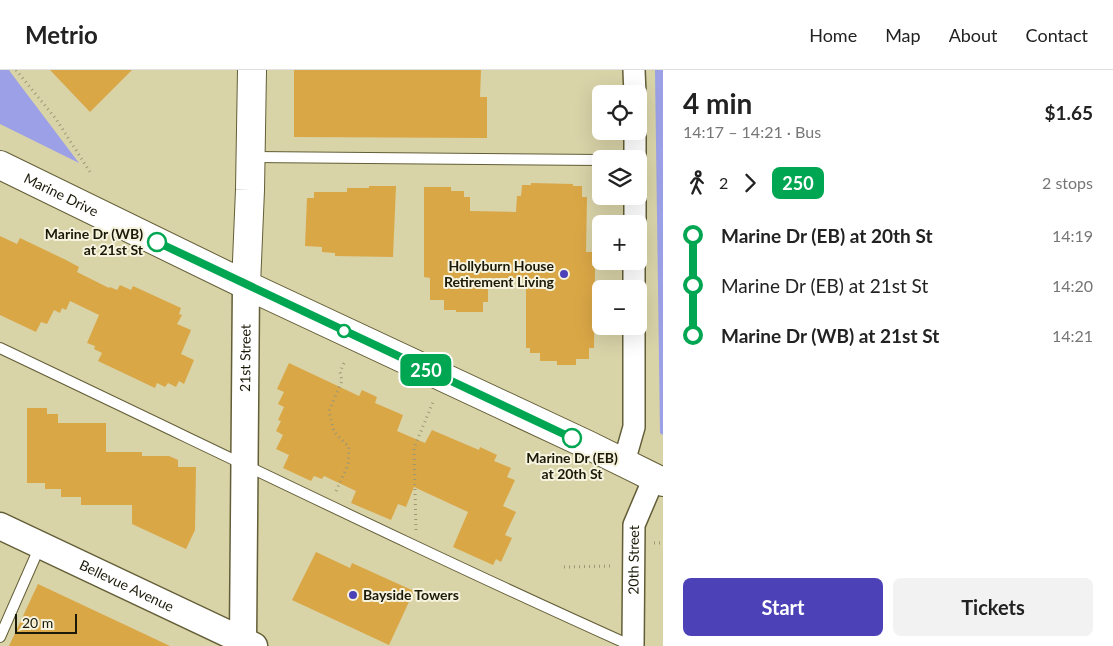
<!DOCTYPE html>
<html lang="en">
<head>
<meta charset="utf-8">
<style>
  :root { --surface:#fff; --page:#f2f2f2; --text:#222; --muted:#767676; --line:#e0e0e0; --accent:#4d41b8 }
  body { margin:0; font-family:Lato,sans-serif; background:var(--page); color:var(--text); height:100vh; display:flex; flex-direction:column; font-size:19px; white-space:nowrap }
  * { box-sizing:border-box; margin:0 }
  p { font-size:16px; color:var(--muted) }
  .icon { flex:none; width:28px; height:28px; fill:none; stroke:currentColor; stroke-width:2; stroke-linecap:round; stroke-linejoin:round }
  .map { position:relative; flex:1; overflow:hidden }
  .details { display:flex; flex-direction:column; background:var(--surface); width:450px }
  .details>* { flex:none }
  .badge { padding:0 10px; border-radius:8px; font-size:18px; line-height:32px }
  .tools { position:absolute; left:592px; top:15px; display:grid; gap:10px }
  .tools a { display:grid; place-items:center; width:55px; height:55px; border-radius:8px; background:var(--surface); box-shadow:0 5px 20px #0002; font-size:25px }
  .scale { position:absolute; left:15px; bottom:12px; width:62px; box-sizing:border-box; padding-left:5px; border:2px solid #1b1908; border-top:0; font-size:14px; line-height:18px; white-space:nowrap; color:#1b1908; -webkit-text-stroke:4px #f6f3de; paint-order:stroke }
  .map>.badge { position:absolute; translate:-50% -50%; box-shadow:0 0 0 2px #fff }
  .legs { display:flex; align-items:center; gap:8px; height:55px; padding:0 20px; font-size:16px }
  .legs p { margin-inline-start:auto }
  .overview { display:flex; align-items:center; justify-content:space-between; height:85px; padding:0 20px }
  h1 { font-size:28px; font-weight:700; line-height:38px }
  .button { display:flex; gap:10px; margin-top:auto; padding:10px 20px }
  .button a { flex:1; height:58px; border-radius:8px; background:var(--accent); color:#fff; font-size:20px; font-weight:700; line-height:58px; text-align:center }
  .button a+a { background:var(--page); color:var(--text) }
  ul { padding:0 20px; list-style:none }
  li { display:flex; align-items:center; gap:18px; height:50px; font-size:19px }
  li i { display:grid; place-items:center; width:8px; height:100%; margin:0 6px; background:currentColor }
  li i::after { content:''; width:12px; height:12px; margin:-6px; border:4px solid; border-radius:50%; background:var(--surface) }
  li p { margin-inline-start:auto }
  li:first-child i { background:linear-gradient(#0000 50%,currentColor 0) }
  li:last-child i { background:linear-gradient(currentColor 50%,#0000 0) }
  header { display:flex; align-items:center; gap:30px; box-sizing:border-box; height:70px; padding:0 25px; background:var(--surface); border-bottom:1px solid var(--line) }
  header strong { font-size:24px }
  nav { display:flex; gap:28px; margin-inline-start:auto; font-size:18px }
  main { display:flex; flex:1; min-height:0 }
  .map>svg:first-child { display:block }
  .green { fill:#9ca0e6 }
  .building { fill:#daa746 }
  .lines { fill:none; stroke-linecap:round; stroke-linejoin:round }
  .service-casing { stroke:#635e37; stroke-width:12 }
  .minor-casing { stroke:#635e37; stroke-width:24 }
  .tertiary-casing { stroke:#635e37; stroke-width:29 }
  .secondary-casing { stroke:#635e37; stroke-width:30 }
  .path { stroke:#9c9775; stroke-width:3; stroke-dasharray:1 4; stroke-linecap:butt }
  .service { stroke:#fff; stroke-width:10 }
  .minor { stroke:#fff; stroke-width:21 }
  .tertiary { stroke:#fff; stroke-width:26 }
  .secondary { stroke:#fff; stroke-width:28 }
  .line-1-casing { stroke:#fff; stroke-width:11 }
  .line-1 { stroke:#00a651; stroke-width:8 }
  .stop-1-dot { fill:#fff; stroke:#00a651; stroke-width:2.5 }
  .poi-dot { fill:#4d41b8; stroke:#f6f3de; stroke-width:2 }
  .labels { text-anchor:middle; stroke-width:4; stroke-linejoin:round; paint-order:stroke }
  .street-label { font-size:14px; fill:#1b1908; stroke:#f6f3de }
  .stop-label { font-size:14px; font-weight:bold; fill:#1b1908; stroke:#f6f3de; text-anchor:end }
  .poi-label { font-size:14px; font-weight:bold; fill:#1b1908; stroke:#f6f3de; text-anchor:end }
</style>
</head>
<body>
<header>
<strong>Metrio</strong>
<nav><a>Home</a><a>Map</a><a>About</a><a>Contact</a></nav>
</header>
<main>
<div class="map">
<svg width="663" height="576" viewBox="0 0 663 576">
  <rect width="100%" height="100%" fill="#d9d3a8"/>
  <g class="green">
    <polygon points="0,0 9,0 11,3 79,93 0,54"/>
    <polygon points="655,0 663,0 663,365 660,363"/>
  </g>
  <g class="building">
    <polygon points="50,0 132,0 90,42"/>
    <polygon points="294,0 481,0 480,27 487,27 487,68 294,67"/>
    <polygon points="531,113 573,114 573,116 582,116 582,127 587,127 586,182 592,182 592,196 595,196 594,278 589,278 589,289 576,289 576,295 557,295 557,291 540,291 540,283 530,283 530,278 526,278 526,208 488,208 488,232 483,232 483,242 456,242 456,240 444,240 444,230 430,230 430,208 424,207 424,117 451,117 451,121 464,121 464,127 470,127 470,141 516,142 517,126 521,126 522,115 531,115"/>
    <polygon points="369,116 396,116 393,187 335,186 335,183 322,182 322,177 305,176 307,128 314,128 314,122 347,122 347,118 369,118"/>
    <polygon points="0,166 17,174 20,168 66,190 79,197 77,202 109,218 110,217 117,220 120,215 131,220 133,216 181,238 179,244 182,245 177,254 191,260 181,284 194,290 184,314 179,311 176,317 168,313 165,317 157,313 155,318 98,291 102,283 94,279 95,276 87,273 99,245 70,231 66,240 62,238 60,243 54,240 47,254 41,252 36,262 0,245"/>
    <polygon points="289,293 359,326 362,320 377,327 375,333 403,345 397,361 425,373 432,360 479,380 480,377 497,385 494,391 511,398 507,407 515,410 503,436 516,442 505,465 512,468 501,492 496,489 493,495 453,477 468,442 414,417 406,437 398,434 391,450 351,433 356,421 324,406 322,409 314,406 311,411 283,398 289,385 276,379 283,365 276,361 281,351 278,350 284,337 278,334 284,322 277,319"/>
    <polygon points="27,338 47,338 47,344 58,344 58,353 106,353 106,382 142,382 142,386 169,386 178,390 178,397 196,397 195,460 186,479 132,454 132,435 81,435 81,427 61,427 61,419 45,419 45,413 27,413"/>
    <polygon points="316,482 350,498 352,493 414,521 389,575 292,530"/>
    <polygon points="38,514 170,576 9,576"/>
  </g>
  <g class="lines">
    <defs>
      <g id="service">
        <polyline points="252,87 601,90"/>
        <path d="M0 278C211 378 420 481 632 576"/>
        <polyline points="0,567 40,476"/>
      </g>
      <g id="minor">
        <polyline points="634,0 635,24"/>
        <polyline points="635,61 635,89"/>
        <polyline points="635,154 635,126"/>
        <polyline points="634,219 634,191"/>
        <polyline points="624,392 634,357 634,256"/>
        <path id="s1" d="M633 576 634 455 654 408"/>
      </g>
      <g id="tertiary">
        <path id="s2" d="M0 456 254 576"/>
        <path id="s3" d="M243 570 246 215"/>
      </g>
      <g id="secondary">
        <path id="s4" d="M0 95 246 215 588 375 663 412"/>
        <polyline points="246,215 250,120 252,0"/>
      </g>
    </defs>
    <use href="#service" class="service-casing"/>
    <use href="#minor" class="minor-casing"/>
    <use href="#tertiary" class="tertiary-casing"/>
    <use href="#secondary" class="secondary-casing"/>
    <g class="path">
      <polyline points="16,0 56,49 92,105"/>
      <polyline points="336,421 348,395 349,377 334,362 329,341 342,311 340,302 345,291"/>
      <polyline points="416,460 414,378 433,332"/>
      <polyline points="654,473 663,473"/>
      <polyline points="564,497 613,496"/>
    </g>
    <use href="#service" class="service"/>
    <use href="#minor" class="minor"/>
    <use href="#tertiary" class="tertiary"/>
    <use href="#secondary" class="secondary"/>
  </g>
  <g class="lines">
    <defs>
      <polyline id="line-1" points="157,172 572,368"/>
    </defs>
    <use href="#line-1" class="line-1-casing"/>
    <use href="#line-1" class="line-1"/>
  </g>
  <g class="stop-1-dot">
    <circle cx="157" cy="172" r="9"/>
    <circle cx="344" cy="261" r="6"/>
    <circle cx="572" cy="368" r="9"/>
  </g>
  <g class="poi-dot">
    <circle cx="564" cy="204" r="5"/>
    <circle cx="353" cy="525" r="5"/>
  </g>
  <g class="labels">
    <g class="street-label">
      <text dy="5" stroke="none"><textPath href="#s4" startOffset="68">Marine Drive</textPath></text>
      <text dy="5" stroke="none"><textPath href="#s3" startOffset="282">21st Street</textPath></text>
      <text dy="5" stroke="none"><textPath href="#s1" startOffset="86">20th Street</textPath></text>
      <text dy="5" stroke="none"><textPath href="#s2" startOffset="140">Bellevue Avenue</textPath></text>
    </g>
    <g class="stop-label">
      <text x="143" y="169">Marine Dr (WB)<tspan x="143" dy="16">at 21st St</tspan></text>
      <text x="572" y="393" text-anchor="middle">Marine Dr (EB)<tspan x="572" dy="16">at 20th St</tspan></text>
    </g>
    <g class="poi-label">
      <text x="554" y="201">Hollyburn House<tspan x="554" dy="16">Retirement Living</tspan></text>
      <text x="363" y="530" text-anchor="start">Bayside Towers</text>
    </g>
  </g>
</svg>
<div class="tools">
<a><svg class="icon" aria-label="locate" viewBox="0 0 24 24"><circle cx="12" cy="12" r="6"/><path d="M12 2v4M12 18v4M2 12h4M18 12h4"/></svg></a>
<a><svg class="icon" aria-label="layers" viewBox="0 0 24 24"><path d="M12 4l9 5-9 5-9-5zM3 14l9 5 9-5"/></svg></a>
<a>+</a>
<a>−</a>
</div>
<div class="scale">20 m</div>
<b class="badge" style="left:426px;top:300px;background:#00a651;color:#fff">250</b>
</div>
<section class="details">
<div class="overview"><div><h1>4 min</h1><p>14:17 – 14:21 · Bus</p></div><b>$1.65</b></div>
<div class="legs"><svg class="icon" aria-label="walk" viewBox="0 0 24 24"><circle cx="13" cy="4" r="2"/><path d="M13 8l-2 6 4 7M11 14l-3 7M7 12l3-4h3l4 4"/></svg>2<svg class="icon" aria-label="forward" viewBox="0 0 24 24"><path d="M9 5l7 7-7 7"/></svg><b class="badge" style="background:#00a651;color:#fff">250</b><p>2 stops</p></div>
<ul>
<li><i style="color:#00a651"></i><b>Marine Dr (EB) at 20th St</b><p>14:19</p></li>
<li><i style="color:#00a651"></i><span>Marine Dr (EB) at 21st St</span><p>14:20</p></li>
<li><i style="color:#00a651"></i><b>Marine Dr (WB) at 21st St</b><p>14:21</p></li>
</ul>
<div class="button"><a>Start</a><a>Tickets</a></div>
</section>
</main>
</body>
</html>
